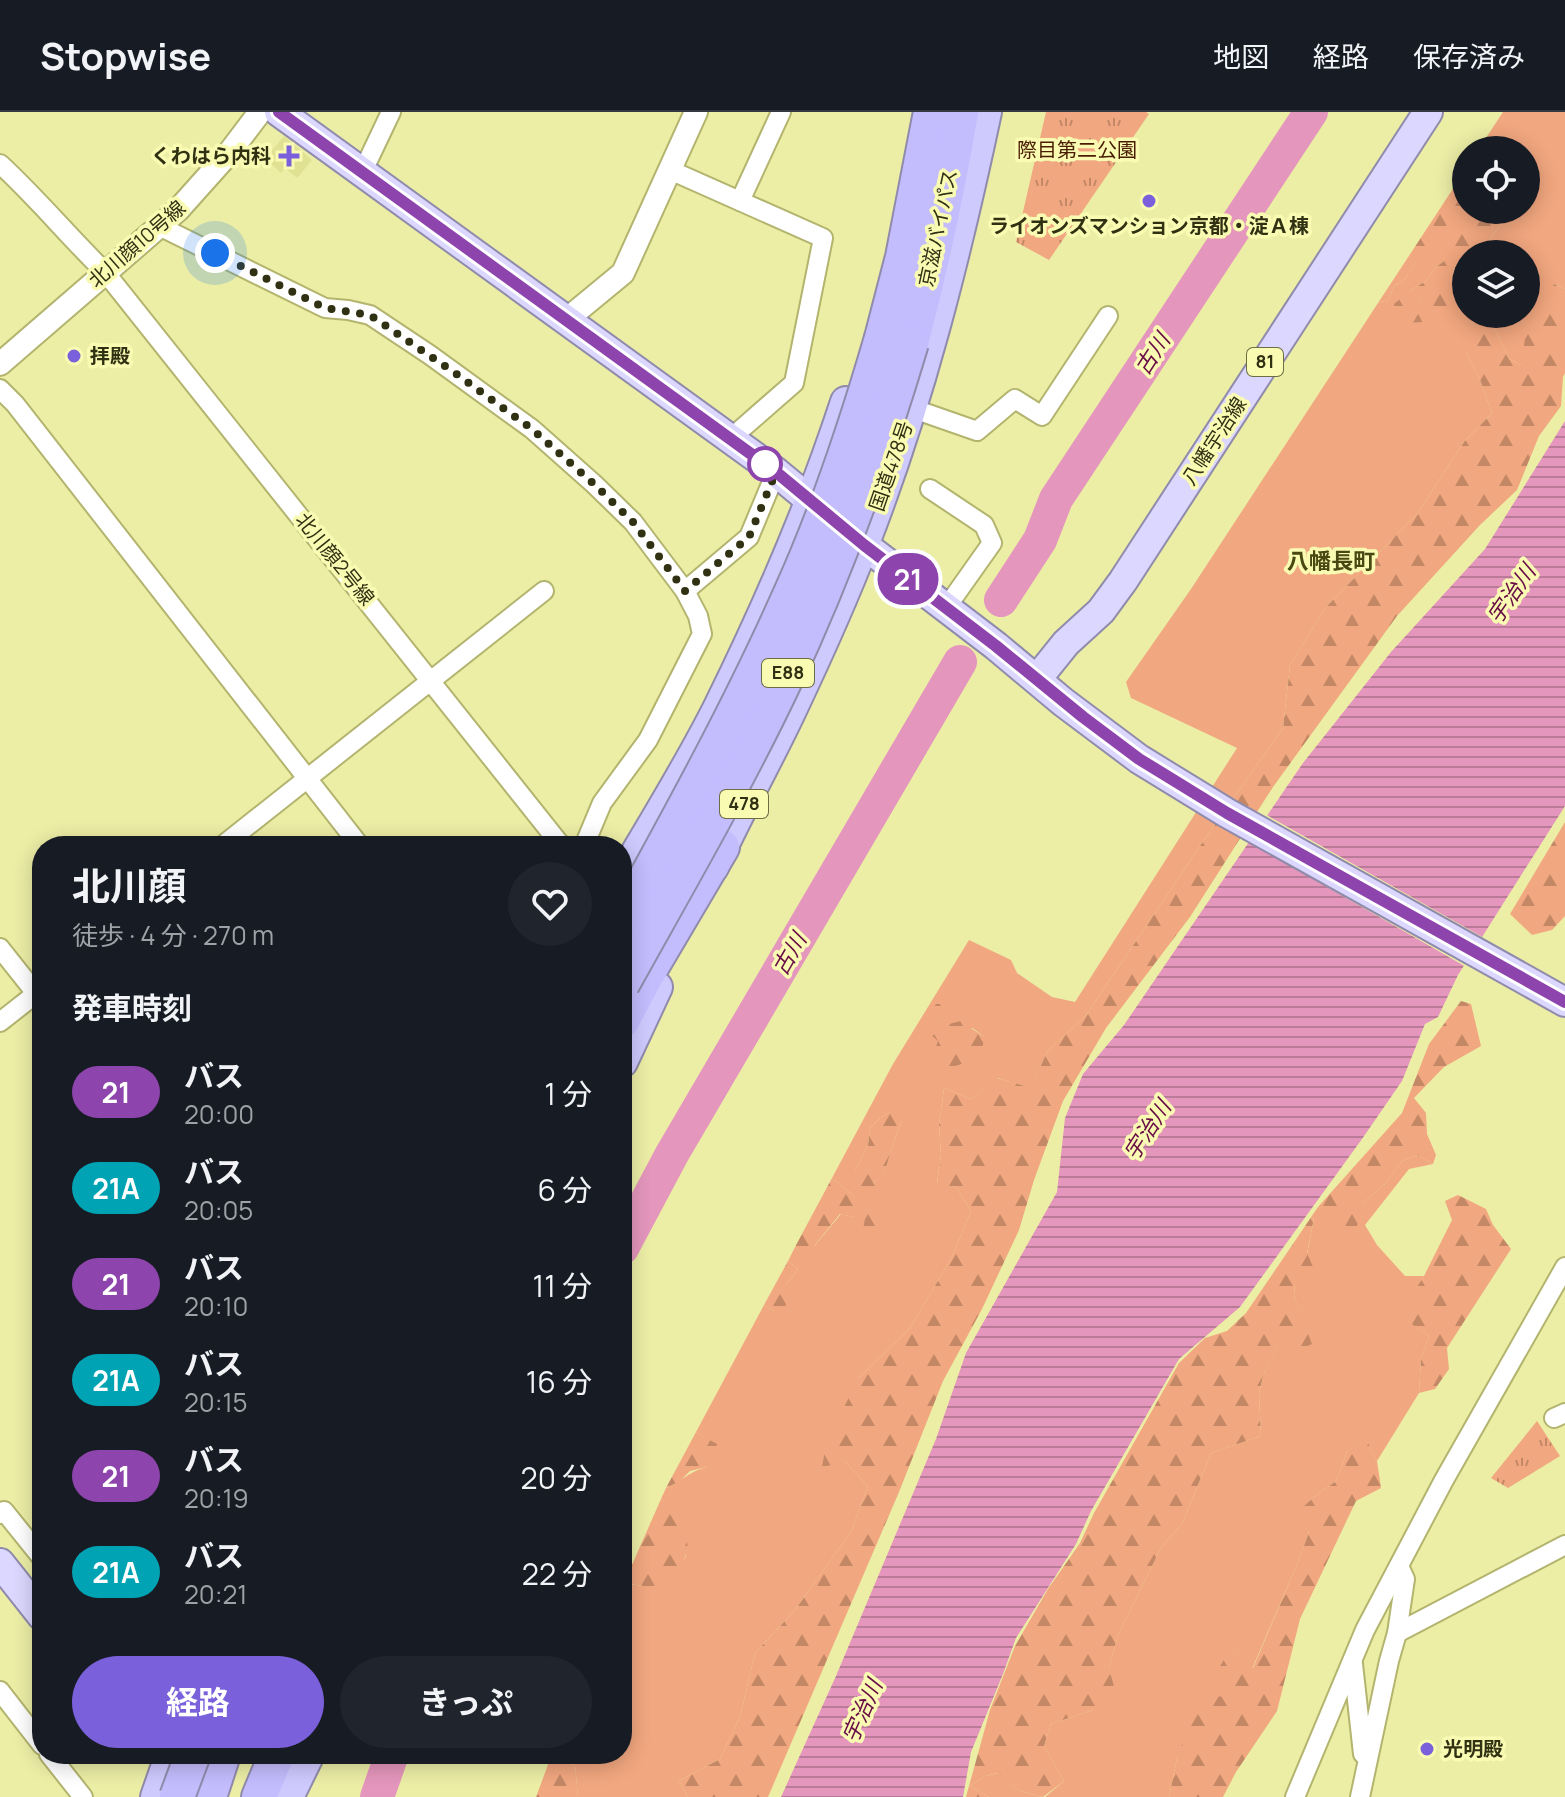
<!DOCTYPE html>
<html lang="ja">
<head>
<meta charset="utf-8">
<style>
  :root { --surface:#171b24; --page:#20242c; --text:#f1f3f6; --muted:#9ea1a6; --line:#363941; --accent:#7a61db }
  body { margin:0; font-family:Manrope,"Noto Sans JP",sans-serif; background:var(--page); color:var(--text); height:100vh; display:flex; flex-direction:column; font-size:30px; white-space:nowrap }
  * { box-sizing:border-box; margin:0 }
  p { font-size:26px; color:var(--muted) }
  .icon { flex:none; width:44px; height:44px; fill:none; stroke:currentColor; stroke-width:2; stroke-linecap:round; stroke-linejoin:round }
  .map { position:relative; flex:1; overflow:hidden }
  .panel { position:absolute; left:32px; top:724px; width:600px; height:928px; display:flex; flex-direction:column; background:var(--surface); border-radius:32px; box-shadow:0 4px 20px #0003 }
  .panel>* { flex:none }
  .badge { padding:0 16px; border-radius:26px; font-size:28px; line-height:52px }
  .fabs { position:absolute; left:1452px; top:24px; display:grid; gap:16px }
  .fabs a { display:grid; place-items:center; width:88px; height:88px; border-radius:50%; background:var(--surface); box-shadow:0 4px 20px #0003; font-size:40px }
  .you { position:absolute; width:40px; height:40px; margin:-20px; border:6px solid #fff; border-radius:50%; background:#1a73e8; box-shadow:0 0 0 12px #1a73e833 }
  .map>.badge { position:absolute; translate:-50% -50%; box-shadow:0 0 0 4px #fff }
  h2 { padding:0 40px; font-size:30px; line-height:72px }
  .round { display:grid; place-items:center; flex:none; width:84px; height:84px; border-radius:42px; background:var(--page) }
  .headline { display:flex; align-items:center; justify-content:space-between; height:136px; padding:0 40px }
  h1 { font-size:38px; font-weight:700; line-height:60px }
  .primary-button { display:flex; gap:16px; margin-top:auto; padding:16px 40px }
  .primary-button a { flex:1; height:92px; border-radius:48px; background:var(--accent); color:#fff; font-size:32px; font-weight:700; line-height:92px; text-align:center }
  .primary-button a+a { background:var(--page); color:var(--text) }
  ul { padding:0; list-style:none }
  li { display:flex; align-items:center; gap:24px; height:96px; padding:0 40px }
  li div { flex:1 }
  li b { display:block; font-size:30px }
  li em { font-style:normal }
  li .badge { min-width:88px; font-weight:700; text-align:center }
  header { display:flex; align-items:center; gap:48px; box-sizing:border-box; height:112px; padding:0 40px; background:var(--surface); border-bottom:2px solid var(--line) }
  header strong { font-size:38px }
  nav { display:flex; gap:44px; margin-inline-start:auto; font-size:28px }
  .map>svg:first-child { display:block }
  .built { fill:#e0e192 }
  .grass { fill:#f1a77f; fill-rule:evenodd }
  .forest { fill:url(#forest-firs) }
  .park { fill:url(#park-tufts) }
  .water { fill:url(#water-rules) }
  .pier { fill:#eceea6 }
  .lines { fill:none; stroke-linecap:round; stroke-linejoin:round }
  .river { stroke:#e496bc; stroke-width:34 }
  .minor-casing { stroke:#b3b46e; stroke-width:22 }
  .tertiary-casing { stroke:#b3b46e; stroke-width:26 }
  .primary-casing { stroke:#908bab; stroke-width:32 }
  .trunk-casing { stroke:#908bab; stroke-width:34 }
  .motorway-casing { stroke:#908bab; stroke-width:38 }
  .minor { stroke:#fff; stroke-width:18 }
  .tertiary { stroke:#fff; stroke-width:22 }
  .primary { stroke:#dbd7fe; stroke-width:28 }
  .trunk { stroke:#cfcafe; stroke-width:30 }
  .motorway { stroke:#c3bcfd; stroke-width:34 }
  .motorway-bridge-casing { stroke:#908bab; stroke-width:38; stroke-linecap:butt }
  .motorway-bridge { stroke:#c3bcfd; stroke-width:34 }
  .line-casing { stroke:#fff; stroke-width:18 }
  .line { stroke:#8e44ad; stroke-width:12 }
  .walk { stroke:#303013; stroke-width:8; stroke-dasharray:0 14.4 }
  .poi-dot { fill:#7a61db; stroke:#f9fbb3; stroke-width:3 }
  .stop-dot { fill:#fff; stroke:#8e44ad; stroke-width:4 }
  .labels { text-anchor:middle; stroke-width:7; stroke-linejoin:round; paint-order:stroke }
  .shield { fill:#f9fbb3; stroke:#6c6d43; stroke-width:2 }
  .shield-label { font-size:18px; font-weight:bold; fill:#303013 }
  .park-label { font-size:20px; fill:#491b00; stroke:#f9fbb3 }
  .poi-label { font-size:20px; font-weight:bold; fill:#303013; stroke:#f9fbb3; text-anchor:start }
  .street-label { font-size:20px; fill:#303013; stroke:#f9fbb3 }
  .water-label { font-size:22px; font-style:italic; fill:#680c45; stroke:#f9fbb3 }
  .neighbourhood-label { font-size:22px; font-weight:bold; fill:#494813; stroke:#f9fbb3 }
</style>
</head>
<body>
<header>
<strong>Stopwise</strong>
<nav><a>地図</a><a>経路</a><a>保存済み</a></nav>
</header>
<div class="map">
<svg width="1565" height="1685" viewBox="0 0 1565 1685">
  <defs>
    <pattern id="forest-firs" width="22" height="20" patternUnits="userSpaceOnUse" patternTransform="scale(2)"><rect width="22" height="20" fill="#f1a77f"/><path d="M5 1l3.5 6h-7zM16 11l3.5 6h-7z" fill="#c48867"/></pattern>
    <pattern id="park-tufts" width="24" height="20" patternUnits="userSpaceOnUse" patternTransform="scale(2)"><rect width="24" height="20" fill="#f1a77f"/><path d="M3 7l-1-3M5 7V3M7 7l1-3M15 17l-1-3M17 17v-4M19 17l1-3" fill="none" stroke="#c48867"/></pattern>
    <pattern id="water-rules" width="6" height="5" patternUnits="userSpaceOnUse" patternTransform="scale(2)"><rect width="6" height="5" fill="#e496bc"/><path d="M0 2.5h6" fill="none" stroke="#b97b98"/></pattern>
  </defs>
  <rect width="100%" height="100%" fill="#eceea6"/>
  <polygon class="built" points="284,24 312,48 297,66 285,56 281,61 269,50 273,46 269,42"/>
  <g class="grass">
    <path d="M1503 0H1565V177L1554 172 1521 253 1509 247 1494 215 1466 241 1479 265 1492 301 1464 330 1417 402 1326 495 1290 553 1283 616 1200 734 1087 902 1047 940 1031 977 998 966 971 987 944 976 939 1013 941 1043 937 1071 956 1075 971 1099 952 1145 910 1216 859 1266 845 1350 868 1374 851 1420 795 1498 755 1541 740 1605 720 1647 679 1669 688 1685H578L575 1653 565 1651 568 1642H622V1475L624 1471 642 1474 679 1455 686 1444 670 1397 661 1387 666 1376C684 1368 688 1360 707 1355L716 1332 696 1320 764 1193 774 1199 786 1173 798 1157 788 1149 795 1135 805 1145 841 1102 853 1105 854 1084 832 1066 893 952 969 828 1011 848 1017 861 1052 885 1075 890 1237 636 1131 586 1126 570 1191 477 1378 191 1388 188 1394 174 1404 168 1428 130 1441 133 1444 149 1436 155 1427 168 1410 179 1418 193 1422 184 1450 170 1456 153 1466 157V202H1526V142H1479L1505 107 1506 98H1526V38H1478ZM941 905 949 913 972 916 985 925 932 949 939 929ZM890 1000 902 1009 893 1031 884 1062 873 1071 855 1059 868 1033 870 1016 880 1006Z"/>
    <polygon points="1417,1043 1433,1052 1409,1057 1365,1113 1377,1133 1405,1164 1424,1164 1400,1203 1429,1224 1421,1247 1419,1281 1377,1349 1365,1326 1347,1340 1336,1369 1314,1385 1295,1403 1309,1420 1298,1450 1252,1557 1232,1535 1224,1584 1177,1646 1169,1685 1045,1685 1064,1669 1044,1634 1051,1612 1093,1598 1109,1556 1118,1523 1161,1436 1183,1410 1211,1341 1261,1324 1259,1282 1263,1264 1284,1219 1311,1232 1294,1184 1295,1170 1307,1142 1314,1106 1364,1090 1385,1072 1402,1049"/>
    <polygon points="999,1661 1020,1679 1043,1685 989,1685 970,1674 985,1664"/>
  </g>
  <g class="forest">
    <polygon points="1464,60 1466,60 1466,98 1506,98 1505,107 1479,142 1466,142 1466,157 1456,153 1450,170 1456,190 1447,203 1432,199 1422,185 1418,193 1422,210 1406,211 1394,202 1394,192 1410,179 1427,168 1436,155 1444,149 1440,133 1428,131 1404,168 1394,174 1388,188 1378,191"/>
    <polygon points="1554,172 1565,177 1565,261 1563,265 1561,294 1539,324 1517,378 1480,413 1397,504 1273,675 1190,805 1106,916 1063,989 1034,1068 1019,1118 982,1197 943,1269 899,1380 768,1685 688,1685 679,1669 720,1647 740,1605 755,1541 795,1498 851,1420 868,1374 845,1350 822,1355 827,1328 859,1266 910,1216 952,1145 971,1099 956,1075 937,1072 941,1043 939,1013 944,976 971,987 997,966 1031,976 1047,940 1087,902 1200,734 1283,616 1290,553 1326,495 1417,402 1464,330 1492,301 1479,265 1466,241 1476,220 1494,215 1509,247 1521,253 1526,220"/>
    <polygon points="1565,710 1565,804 1552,818 1532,823 1510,802"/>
    <polygon points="1461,889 1471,892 1481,934 1444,955 1414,986 1426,1001 1427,1022 1436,1043 1433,1052 1417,1043 1402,1049 1385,1072 1364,1090 1356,1117 1333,1125 1314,1106 1307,1141 1317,1164 1295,1170 1294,1184 1312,1232 1298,1238 1284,1220 1263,1264 1259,1282 1261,1324 1211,1341 1183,1410 1161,1436 1118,1523 1109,1556 1116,1582 1093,1598 1051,1612 1044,1634 1064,1669 1043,1685 1020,1679 998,1661 985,1664 970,1674 989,1685 966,1685 990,1598 1015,1534 1048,1477 1080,1431 1094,1401 1179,1251 1205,1226 1227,1219 1246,1201 1318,1095 1402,1001 1429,932"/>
    <path d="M936 892H941V905L949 912 965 908 972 917 985 925 981 940C960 953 955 960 931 948L938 929 928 920 926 907Z"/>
    <polygon points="890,1000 899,1001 902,1009 893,1031 884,1063 873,1071 878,1077 875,1083 864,1081 856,1075 855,1059 868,1033 870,1016 880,1006"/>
    <polygon points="832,1066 854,1084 860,1094 853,1105 840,1102 814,1134 816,1146 805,1146 795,1135"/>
    <polygon points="1458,1083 1486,1097 1493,1113 1511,1137 1447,1236 1449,1257 1435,1277 1419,1281 1421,1247 1429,1224 1399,1203 1424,1164 1452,1108 1445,1089"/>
    <polygon points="888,1095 909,1099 899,1118 887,1119 879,1116 872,1121 863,1118 865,1106 870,1096"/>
    <polygon points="788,1149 798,1157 786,1173 790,1182 784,1197 774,1199 764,1193"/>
    <polygon points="696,1320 717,1332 715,1347 707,1355 690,1359 680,1369 666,1376"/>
    <polygon points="1365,1325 1377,1349 1381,1376 1356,1389 1300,1507 1277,1599 1236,1660 1223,1685 1169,1685 1177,1646 1199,1587 1224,1584 1217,1559 1232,1535 1253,1556 1298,1450 1309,1420 1294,1403 1314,1385 1336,1369 1347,1340"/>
    <path d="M661 1387C676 1402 694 1422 685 1445 680 1457 679 1455 679 1470 662 1478 641 1474 624 1471Z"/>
    <polygon points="552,1642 568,1642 565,1651 575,1653 578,1685 536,1685"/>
  </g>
  <g class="park">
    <polygon points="1046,0 1146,0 1149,2 1049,148 1016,130"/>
    <polygon points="1537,1309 1560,1344 1508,1376 1491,1366"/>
  </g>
  <polygon class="water" points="1565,309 1565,694 1458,863 1438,905 1425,912 1402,969 1362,1027 1240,1195 1179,1247 1091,1399 1076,1432 1016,1526 1003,1562 971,1640 963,1685 781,1685 836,1564 936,1327 966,1241 1057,1080 1065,1006 1083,962 1124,913 1303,651 1391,540 1485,437"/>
  <polygon class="pier" points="1263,701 1486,827 1468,856 1245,728"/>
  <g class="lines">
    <g class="river">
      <polyline points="1001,488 1040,428 1056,387 1311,0"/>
      <polyline points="622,1136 672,1042 960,550"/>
      <polyline points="377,1685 392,1642"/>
    </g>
    <defs>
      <g id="minor">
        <path d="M0 52C37 86 69 125 105 160L560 732 564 734"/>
        <polyline points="670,58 823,126 794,271 731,326"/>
        <polyline points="362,61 391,0"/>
        <polyline points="740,89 781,0"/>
        <polyline points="159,114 325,196 348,198 370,203 430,243 532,317 594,372 633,410 685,479 698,504 702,522 648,628 602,691 584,734"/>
        <polyline points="0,277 15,292 360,734"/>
        <polyline points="911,296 977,319 1015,287 1042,304 1108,204"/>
        <polyline points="930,377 984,413 992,431 946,496"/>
        <polyline points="685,479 749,425 776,360"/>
        <polyline points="222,734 544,479"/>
        <polyline points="0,836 42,889"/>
        <polyline points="0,910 42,877"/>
        <polyline points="1554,1306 1565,1301"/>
        <polyline points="0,1402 4,1399 42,1446"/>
        <polyline points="1397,1521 1565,1433"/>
        <polyline points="1353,1552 1363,1642"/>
        <polyline points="0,1579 42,1633"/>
        <polyline points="49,1642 83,1685"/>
        <polyline points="1295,1685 1365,1518 1444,1368 1565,1155"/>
        <polyline points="1360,1685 1389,1549 1397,1521 1405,1467 1399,1454"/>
      </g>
      <g id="tertiary">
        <polyline points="566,208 623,161 696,0"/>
        <polyline points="0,252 178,98 229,41 260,0"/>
      </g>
      <g id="primary">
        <polyline points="279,0 776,360 864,433 996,534 1063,590 1139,647 1227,701 1565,890"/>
        <polyline points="1037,567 1066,531 1101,499 1123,469 1428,0"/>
        <polyline points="0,1451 42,1504"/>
      </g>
      <g id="trunk">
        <path d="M713 755C737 702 766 651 791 598 817 543 842 488 864 431 918 292 955 146 986 0"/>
        <path d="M622 765C655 709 690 653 719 595 768 496 812 394 846 290"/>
        <polyline points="622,950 657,875"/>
        <polyline points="156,1685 171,1642"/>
        <polyline points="288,1685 309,1642"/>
      </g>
      <g id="motorway">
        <polyline points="882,226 903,145 931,0"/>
        <path d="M911 231C931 155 948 78 961 0"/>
        <polyline points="622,909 644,867 722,735"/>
        <polyline points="209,1685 223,1642"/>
        <polyline points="259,1685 277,1642"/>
      </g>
    </defs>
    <use href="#minor" class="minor-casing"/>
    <use href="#tertiary" class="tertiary-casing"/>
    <use href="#primary" class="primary-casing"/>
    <use href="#trunk" class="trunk-casing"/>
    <use href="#motorway" class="motorway-casing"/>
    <use href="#minor" class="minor"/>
    <use href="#tertiary" class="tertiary"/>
    <use href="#primary" class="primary"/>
    <use href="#trunk" class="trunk"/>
    <use href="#motorway" class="motorway"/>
    <defs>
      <g id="motorway-bridge">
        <path d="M622 810C682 701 742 592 792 479 829 397 857 312 882 226"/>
        <path d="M622 872C677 773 734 675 783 572 835 462 876 348 911 231"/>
        <polyline points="177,1685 193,1642"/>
      </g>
    </defs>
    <use href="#motorway-bridge" class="motorway-bridge-casing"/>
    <use href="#motorway-bridge" class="motorway-bridge"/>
  </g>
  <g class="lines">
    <defs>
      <polyline id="line" points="279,0 776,360 864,433 996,534 1083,605 1139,647 1227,701 1565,890"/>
    </defs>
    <use href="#line" class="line-casing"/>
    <use href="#line" class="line"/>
    <polyline class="walk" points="215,141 325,196 370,203 455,261 532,317 594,372 633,410 685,479 749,425 776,360 765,352"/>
  </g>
  <g class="poi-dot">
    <path d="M285 32h8v8h8v8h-8v8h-8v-8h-8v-8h8z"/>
    <circle cx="1149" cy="89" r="8"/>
    <circle cx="74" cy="244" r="8"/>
    <circle cx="1427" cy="1637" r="8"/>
  </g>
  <circle class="stop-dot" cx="765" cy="352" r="16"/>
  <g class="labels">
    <g class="shield">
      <rect x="1247" y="236" width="36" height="28" rx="6"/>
      <rect x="762" y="547" width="52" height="28" rx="6"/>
      <rect x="720" y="678" width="48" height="28" rx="6"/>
    </g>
    <g class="shield-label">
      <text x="1265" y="256">81</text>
      <text x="788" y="567">E88</text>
      <text x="744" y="698">478</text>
    </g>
    <g class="park-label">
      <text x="1077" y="45">際目第二公園</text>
    </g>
    <g class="poi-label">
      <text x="271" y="51" text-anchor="end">くわはら内科</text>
      <text x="1149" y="121" text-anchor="middle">ライオンズマンション京都・淀Ａ棟</text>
      <text x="90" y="251">拝殿</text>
      <text x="1443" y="1644">光明殿</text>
    </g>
    <g class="street-label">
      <text transform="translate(938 116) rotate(-78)" y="7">京滋バイパス</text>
      <text transform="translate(137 132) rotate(-41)" y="7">北川顔10号線</text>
      <text transform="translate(1214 329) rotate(-57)" y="7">八幡宇治線</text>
      <text transform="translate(891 354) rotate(-71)" y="7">国道478号</text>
      <text transform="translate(335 447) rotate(51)" y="7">北川顔2号線</text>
    </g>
    <g class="water-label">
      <text transform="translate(1152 242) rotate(-57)" y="8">古川</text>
      <text transform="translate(1511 482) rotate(-55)" y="8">宇治川</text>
      <text transform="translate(789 842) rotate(-60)" y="8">古川</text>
      <text transform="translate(1147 1018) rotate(-57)" y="8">宇治川</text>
      <text transform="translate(862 1599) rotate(-66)" y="8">宇治川</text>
    </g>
    <g class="neighbourhood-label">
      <text x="1331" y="457">八幡長町</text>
    </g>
  </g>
</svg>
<div class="fabs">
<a><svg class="icon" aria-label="locate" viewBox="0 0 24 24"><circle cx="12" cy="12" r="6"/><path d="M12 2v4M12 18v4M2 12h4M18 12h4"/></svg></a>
<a><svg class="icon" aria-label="layers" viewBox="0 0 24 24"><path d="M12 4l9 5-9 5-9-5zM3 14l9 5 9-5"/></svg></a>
</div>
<div class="you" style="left:215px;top:141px"></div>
<b class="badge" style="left:908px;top:467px;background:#8e44ad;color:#fff">21</b>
<section class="panel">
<div class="headline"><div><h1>北川顔</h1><p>徒歩 · 4 分 · 270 m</p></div><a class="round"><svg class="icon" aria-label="heart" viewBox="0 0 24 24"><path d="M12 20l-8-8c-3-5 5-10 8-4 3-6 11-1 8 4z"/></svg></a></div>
<h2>発車時刻</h2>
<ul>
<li><span class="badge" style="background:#8e44ad;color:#fff">21</span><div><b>バス</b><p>20:00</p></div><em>1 分</em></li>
<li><span class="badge" style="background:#00a3b4;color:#fff">21A</span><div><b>バス</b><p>20:05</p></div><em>6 分</em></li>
<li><span class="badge" style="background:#8e44ad;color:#fff">21</span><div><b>バス</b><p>20:10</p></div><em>11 分</em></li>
<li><span class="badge" style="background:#00a3b4;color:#fff">21A</span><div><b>バス</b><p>20:15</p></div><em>16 分</em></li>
<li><span class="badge" style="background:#8e44ad;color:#fff">21</span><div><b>バス</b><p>20:19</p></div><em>20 分</em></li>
<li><span class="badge" style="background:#00a3b4;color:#fff">21A</span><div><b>バス</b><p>20:21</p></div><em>22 分</em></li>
</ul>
<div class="primary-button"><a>経路</a><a>きっぷ</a></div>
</section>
</div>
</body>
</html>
